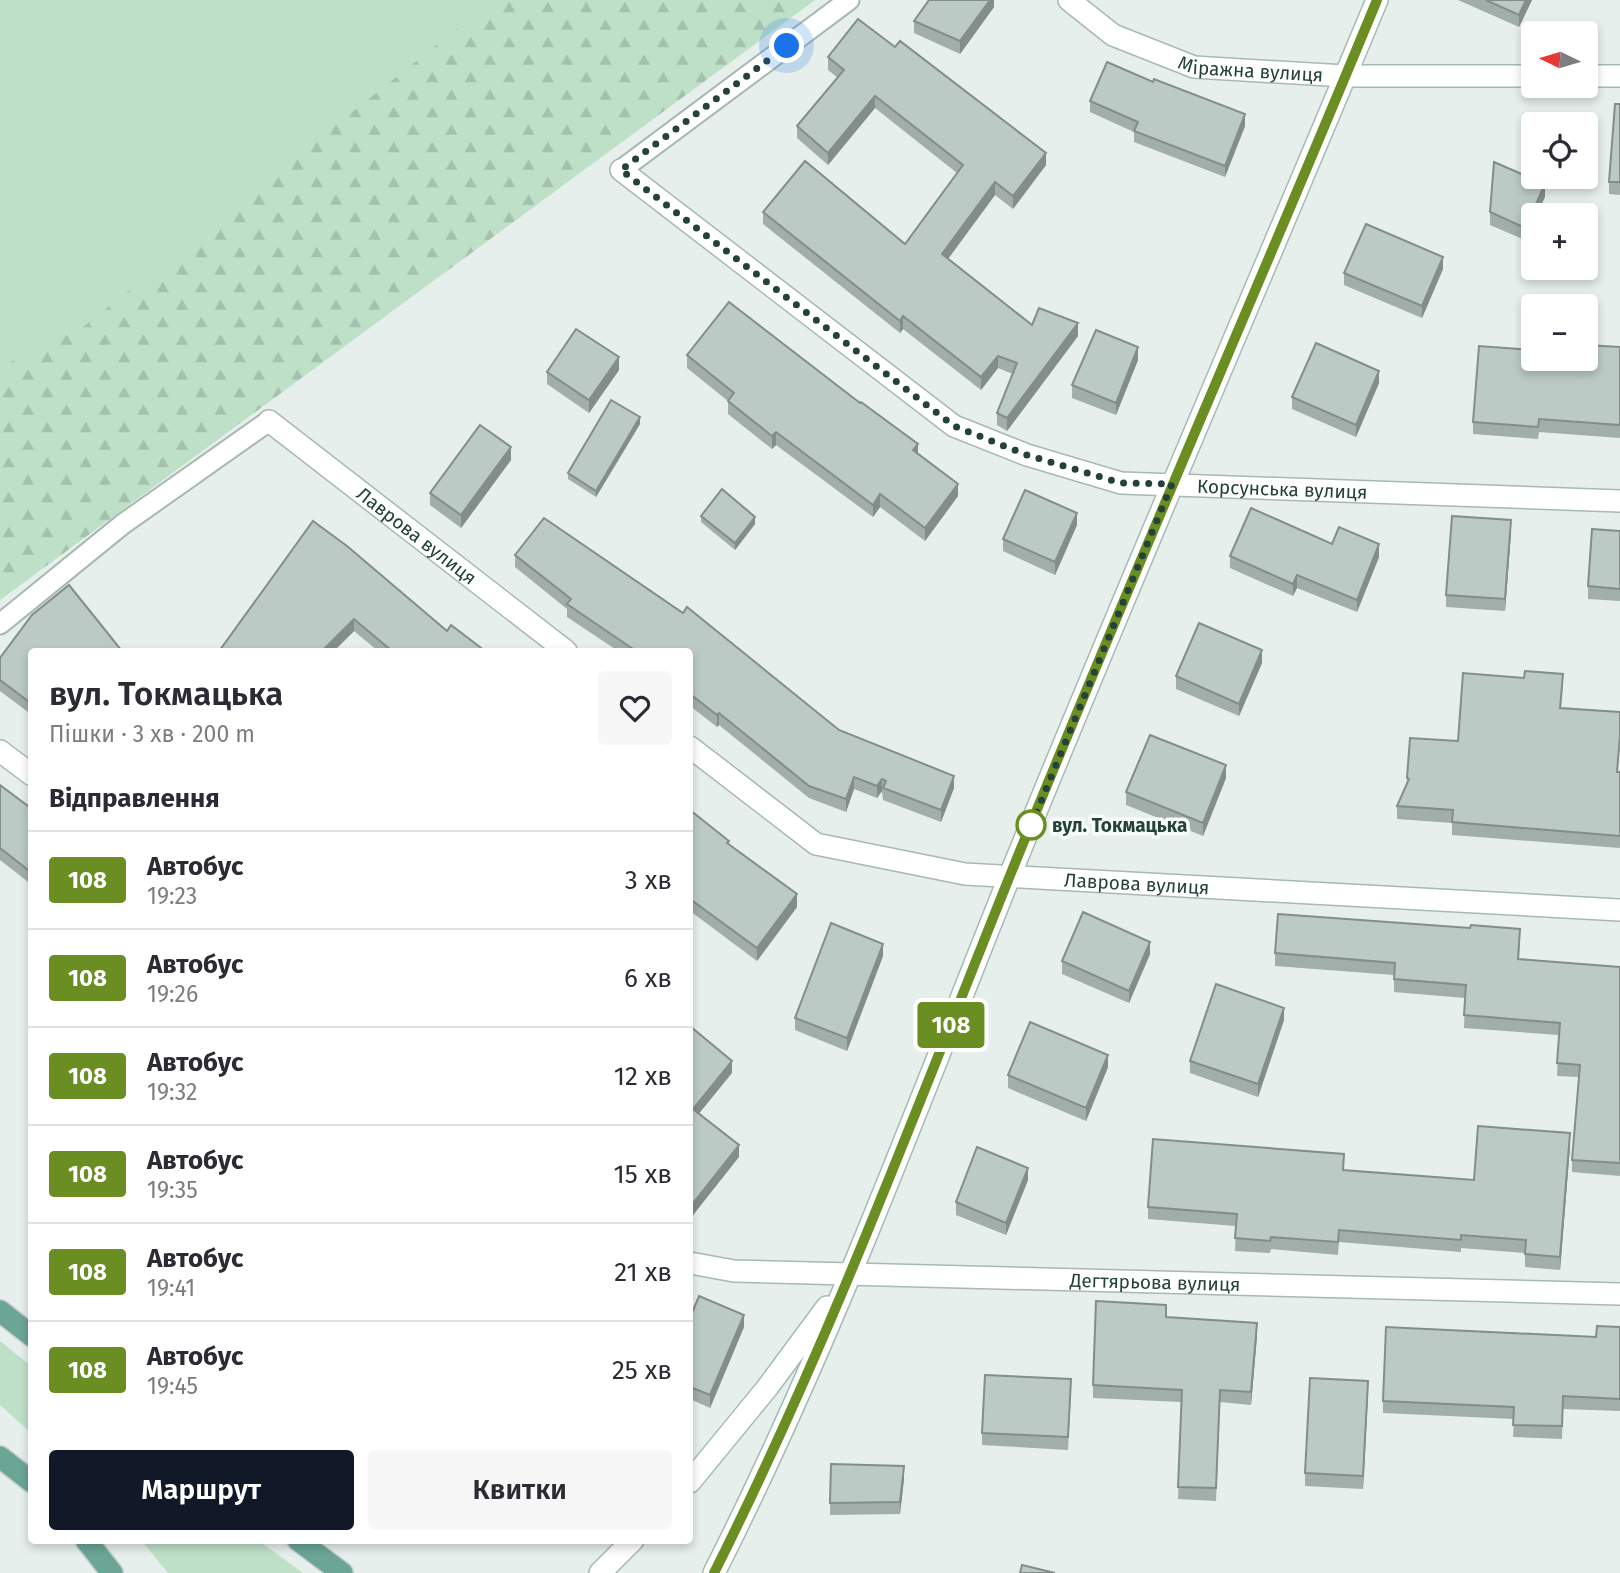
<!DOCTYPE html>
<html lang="uk">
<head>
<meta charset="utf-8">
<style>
  :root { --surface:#fff; --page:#f7f7f7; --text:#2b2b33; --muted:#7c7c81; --line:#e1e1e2; --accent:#111827 }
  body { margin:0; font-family:"Fira Sans",sans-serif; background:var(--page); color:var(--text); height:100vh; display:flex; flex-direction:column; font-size:26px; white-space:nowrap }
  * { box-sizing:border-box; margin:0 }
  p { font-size:23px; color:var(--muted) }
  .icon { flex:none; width:38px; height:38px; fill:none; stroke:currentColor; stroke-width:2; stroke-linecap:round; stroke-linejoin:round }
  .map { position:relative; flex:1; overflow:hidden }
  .panel { position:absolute; left:28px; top:648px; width:665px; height:896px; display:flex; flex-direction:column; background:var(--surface); border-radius:7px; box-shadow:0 4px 10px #0003 }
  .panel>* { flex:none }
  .badge { padding:0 14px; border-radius:5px; font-size:24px; line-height:46px }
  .needle { width:46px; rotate:275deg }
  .fabs { position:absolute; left:1521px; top:21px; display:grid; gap:14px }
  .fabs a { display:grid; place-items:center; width:77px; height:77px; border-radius:7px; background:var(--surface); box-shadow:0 4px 10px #0003; font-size:35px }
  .you { position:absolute; width:35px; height:35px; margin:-18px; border:5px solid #fff; border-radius:50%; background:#1a73e8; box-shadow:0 0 0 10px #1a73e833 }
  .map>.badge { position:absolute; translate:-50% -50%; box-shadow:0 0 0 4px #fff }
  h2 { padding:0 21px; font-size:26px; line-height:63px }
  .round { display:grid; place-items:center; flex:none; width:74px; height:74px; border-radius:7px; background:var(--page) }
  .head { display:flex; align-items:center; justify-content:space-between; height:119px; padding:0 21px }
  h1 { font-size:33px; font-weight:600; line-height:52px }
  .action { display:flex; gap:14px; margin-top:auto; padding:14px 21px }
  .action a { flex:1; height:80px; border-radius:7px; background:var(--accent); color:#fff; font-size:28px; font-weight:600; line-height:80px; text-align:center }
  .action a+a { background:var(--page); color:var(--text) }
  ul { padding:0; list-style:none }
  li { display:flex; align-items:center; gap:21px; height:98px; padding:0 21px; border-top:2px solid var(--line) }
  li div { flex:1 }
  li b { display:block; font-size:26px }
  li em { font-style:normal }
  li .badge { min-width:77px; font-weight:700; text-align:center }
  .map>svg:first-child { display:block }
  .green { fill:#bfe0c8 }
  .forest { fill:url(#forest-firs) }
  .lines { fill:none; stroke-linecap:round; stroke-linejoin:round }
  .lane-casing { stroke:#a8b8b2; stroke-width:23 }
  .street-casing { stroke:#a8b8b2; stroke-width:24 }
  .secondary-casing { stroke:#a4bbb3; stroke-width:24 }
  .primary-casing { stroke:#c2cac8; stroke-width:24 }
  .lane { stroke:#fff; stroke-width:19 }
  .street { stroke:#fff; stroke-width:21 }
  .secondary { stroke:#fff; stroke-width:21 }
  .primary { stroke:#6aa596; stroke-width:21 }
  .wall { fill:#a1aea9 }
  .shaded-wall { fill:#838d89 }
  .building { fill:#bbcac4; stroke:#838d89; stroke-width:2 }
  .line-casing { stroke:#fff; stroke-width:16 }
  .line { stroke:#6b8e23; stroke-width:10 }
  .walk { stroke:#24423a; stroke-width:7; stroke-dasharray:0 12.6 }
  .stop-dot { fill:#fff; stroke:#6b8e23; stroke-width:3.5 }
  .labels { text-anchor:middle; stroke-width:7; stroke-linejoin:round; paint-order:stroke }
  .street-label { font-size:19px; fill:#24423a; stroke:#f7fbf9 }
  .stop-label { font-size:19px; font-weight:bold; fill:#24423a; stroke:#f7fbf9; text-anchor:start }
</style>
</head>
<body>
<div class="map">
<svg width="1620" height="1573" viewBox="0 0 1620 1573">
  <defs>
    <pattern id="forest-firs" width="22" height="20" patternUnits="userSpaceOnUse" patternTransform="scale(1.75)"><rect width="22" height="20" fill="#bfe0c8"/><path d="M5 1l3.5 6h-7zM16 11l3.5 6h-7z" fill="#a4c1ad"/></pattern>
  </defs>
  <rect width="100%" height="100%" fill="#e6efeb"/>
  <g class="green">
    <polygon points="0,0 667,0 0,510"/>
    <polygon points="0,1341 31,1366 31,1433 0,1405"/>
    <polygon points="141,1540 258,1540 303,1573 168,1573"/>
  </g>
  <polygon class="forest" points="493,0 815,0 0,600 0,367 83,327"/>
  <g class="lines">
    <defs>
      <g id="lane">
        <polyline points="621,170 849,0"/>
        <polyline points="0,624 123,524 269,421"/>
      </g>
      <g id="street">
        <path id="s1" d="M1069 0 1113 35 1194 67 1345 76H1533"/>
        <polyline points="1586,76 1620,76"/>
        <path id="s2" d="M621 170 954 426 1027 455 1121 483 1620 501"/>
        <path id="s3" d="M269 421 566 651"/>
        <path id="s4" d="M690 747 816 844 965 874 1620 910"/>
        <polyline points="0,751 32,775"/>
        <path id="s5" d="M690 1263 734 1271 1620 1294"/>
      </g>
      <g id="secondary">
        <polyline points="690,1482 767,1388 827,1307"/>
        <polyline points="600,1573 633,1540"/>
        <path d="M714 1573C828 1348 915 1112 1009 878 1128 584 1255 293 1377 0"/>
      </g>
      <g id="primary">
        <polyline points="0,1311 32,1336"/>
        <polyline points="0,1457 32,1482"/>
        <polyline points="86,1540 112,1573"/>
        <polyline points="298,1540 342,1573"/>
      </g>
    </defs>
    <use href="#lane" class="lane-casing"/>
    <use href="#street" class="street-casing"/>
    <use href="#secondary" class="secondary-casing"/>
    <use href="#primary" class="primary-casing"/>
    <use href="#lane" class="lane"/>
    <use href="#street" class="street"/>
    <use href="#secondary" class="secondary"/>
    <use href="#primary" class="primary"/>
  </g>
  <g class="wall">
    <polygon points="994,0 994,7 960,54 914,33 914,21"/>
    <polygon points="1458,0 1532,0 1519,27"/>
    <polygon points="828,57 1046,165 1013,209 995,195 948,259 1032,325 1078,336 1007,431 997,425 997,413 1013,374 998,368 981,390 903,329 900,333 763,224 763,212 905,244 957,173 875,108 828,165 797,138 797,126 838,78 828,70"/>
    <polygon points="1153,82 1245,126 1225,177 1134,142 1134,132 1090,112 1090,101"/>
    <polygon points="1620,104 1620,195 1609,194 1609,182"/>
    <polygon points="1545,197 1525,240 1490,225 1490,212"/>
    <polygon points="1443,269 1422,318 1344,285 1344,273"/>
    <polygon points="1620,347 1620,438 1539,432 1538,439 1473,434 1473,422 1533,359"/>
    <polygon points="687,355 918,453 958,496 925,541 880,507 873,517 776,445 772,449 728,414 728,401 687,368"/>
    <polygon points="1138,360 1116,415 1072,398 1072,385"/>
    <polygon points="619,370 589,413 547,384 547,372"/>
    <polygon points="1379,383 1356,437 1292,409 1292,397"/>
    <polygon points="640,424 596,497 568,479 568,473"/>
    <polygon points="511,460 461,528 430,505 430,493"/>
    <polygon points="701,516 755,524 735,550 701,522"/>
    <polygon points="313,521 447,631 485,651 378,651 354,631 334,651 220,651"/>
    <polygon points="1077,525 1055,575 1003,551 1003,539"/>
    <polygon points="1620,531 1620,601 1588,599 1588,586"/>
    <polygon points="1511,533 1505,611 1446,607 1446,595"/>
    <polygon points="1332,544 1379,557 1357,612 1297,588 1293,596 1230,568 1230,556"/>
    <polygon points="515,555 839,730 954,788 941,822 883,800 882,791 877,798 854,789 846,812 809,798 719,725 717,727 690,706 690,651 618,651 567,617 567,609 515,567"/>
    <polygon points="32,651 32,715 0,691 0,658"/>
    <polygon points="1262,663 1239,716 1176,689 1176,676"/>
    <polygon points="1524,678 1563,686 1561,708 1618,772 1620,772 1620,848 1452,835 1452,823 1397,819 1397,806 1407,784 1407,778 1458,741"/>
    <polygon points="1226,778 1203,836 1126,805 1126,792"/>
    <polygon points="0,785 32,809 32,885 0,860"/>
    <polygon points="690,810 729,844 797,907 757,961 690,911"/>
    <polygon points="1520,941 1519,959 1620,967 1620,1176 1572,1172 1572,1160 1579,1077 1557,1076 1559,1035 1464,1028 1465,998 1394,992 1394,975 1275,966 1275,953"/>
    <polygon points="1150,954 1129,1003 1062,974 1062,961"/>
    <polygon points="883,956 847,1051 795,1030 795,1018"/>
    <polygon points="1284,1020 1258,1097 1190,1073 1190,1061"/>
    <polygon points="1108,1067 1086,1121 1008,1088 1008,1075"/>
    <polygon points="1570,1146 1560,1270 1525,1267 1525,1253 1461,1248 1461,1252 1339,1242 1338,1255 1271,1249 1270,1253 1235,1251 1236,1226 1148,1219 1148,1207 1344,1170 1474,1180"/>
    <polygon points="1028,1180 1006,1235 956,1215 956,1202"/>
    <polygon points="1166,1317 1257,1336 1251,1405 1220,1402 1216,1501 1178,1499 1181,1402 1093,1398 1093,1385"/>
    <polygon points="690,1318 744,1327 710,1408 690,1399"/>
    <polygon points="1620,1327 1620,1411 1563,1409 1562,1439 1513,1437 1514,1419 1383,1413 1383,1401 1596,1337"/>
    <polygon points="1071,1391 1068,1450 982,1445 982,1433"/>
    <polygon points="1368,1394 1363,1489 1305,1486 1305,1473"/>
    <polygon points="831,1464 904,1479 900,1514 830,1515"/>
  </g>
  <g class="shaded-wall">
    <polygon points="990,0 994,0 994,7 960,54 960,41"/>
    <polygon points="1526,0 1532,0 1519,27 1519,15"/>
    <polygon points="875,96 875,108 828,165 828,153"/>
    <polygon points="1245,114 1245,126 1225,177 1225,166"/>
    <polygon points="1046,153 1046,165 1013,209 1013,196"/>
    <polygon points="995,182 995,195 942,267 942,254"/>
    <polygon points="1545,184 1545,197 1536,215 1533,215 1533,223 1525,240 1525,228"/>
    <polygon points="1443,257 1443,269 1422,318 1422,306"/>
    <polygon points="903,316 903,329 900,333 900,321"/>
    <polygon points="1078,323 1078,336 1007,431 1007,418"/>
    <polygon points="1138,347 1138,360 1116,415 1116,403"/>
    <polygon points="998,356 998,368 981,390 981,377"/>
    <polygon points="619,357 619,370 589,413 589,400"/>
    <polygon points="1379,371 1379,383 1356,437 1356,425"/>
    <polygon points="640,417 640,424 596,497 596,491"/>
    <polygon points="776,432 776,445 772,449 772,436"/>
    <polygon points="918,444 918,456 913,450"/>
    <polygon points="511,447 511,460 461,528 461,515"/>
    <polygon points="958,484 958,496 925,541 925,528"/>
    <polygon points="880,494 880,507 873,517 873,505"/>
    <polygon points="1077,513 1077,525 1055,575 1055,562"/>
    <polygon points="755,517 755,524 735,550 735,543"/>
    <polygon points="1511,520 1511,533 1505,611 1505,599"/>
    <polygon points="1379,544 1379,557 1357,612 1357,600"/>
    <polygon points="1297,575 1297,588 1293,596 1293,584"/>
    <polygon points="354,619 354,631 334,651 322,651"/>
    <polygon points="1262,650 1262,663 1239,716 1239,704"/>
    <polygon points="719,713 719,725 717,727 717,715"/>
    <polygon points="1226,765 1226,778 1203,836 1203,823"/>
    <polygon points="954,776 954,788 941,822 941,810"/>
    <polygon points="854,777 854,789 846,812 846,799"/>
    <polygon points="882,779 882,791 877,798 877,786"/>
    <polygon points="797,894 797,907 757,961 757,948"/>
    <polygon points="1150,942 1150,954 1129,1003 1129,991"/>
    <polygon points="883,944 883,956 847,1051 847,1038"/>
    <polygon points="1284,1008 1284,1020 1258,1097 1258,1084"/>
    <polygon points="1108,1055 1108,1067 1086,1121 1086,1108"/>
    <polygon points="732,1061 732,1073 693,1121 693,1109"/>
    <polygon points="1570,1133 1570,1146 1560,1270 1560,1257"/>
    <polygon points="739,1145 739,1157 690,1219 690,1207"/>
    <polygon points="1028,1168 1028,1180 1006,1235 1006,1223"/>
    <polygon points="744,1315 744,1327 710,1408 710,1395"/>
    <polygon points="1257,1323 1257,1336 1251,1405 1251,1392"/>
    <polygon points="1368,1381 1368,1394 1363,1489 1363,1476"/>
    <polygon points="904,1466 904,1479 900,1514 900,1502"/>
  </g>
  <g class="building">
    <polygon points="929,0 990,0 960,41 914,21"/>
    <polygon points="1486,0 1526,0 1519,15"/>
    <polygon points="858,19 895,47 900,41 1046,153 1013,196 995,182 942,254 1032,325 1039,308 1078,323 1007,418 997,413 1017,363 998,356 981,377 903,316 900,321 763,212 805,161 905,244 963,165 875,96 828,153 797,126 844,70 828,57"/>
    <polygon points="1107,62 1153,82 1154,79 1245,114 1225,166 1134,131 1138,122 1090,101"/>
    <polygon points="1615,104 1620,104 1620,182 1609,182"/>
    <polygon points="1494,162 1545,184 1525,228 1490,212"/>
    <polygon points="1366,224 1443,257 1422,306 1344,273"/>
    <polygon points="729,302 860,403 861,402 918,444 913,450 958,484 925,528 880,494 873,505 776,432 772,436 728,401 734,393 687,355"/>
    <polygon points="576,329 619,357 589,400 547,372"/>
    <polygon points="1096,330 1138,347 1116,403 1072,385"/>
    <polygon points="1316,343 1379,371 1356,425 1292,397"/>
    <polygon points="1586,345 1620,347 1620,425 1539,419 1538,427 1473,422 1479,346 1533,350 1533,359 1586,359"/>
    <polygon points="611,400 640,417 596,491 568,473"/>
    <polygon points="480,425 511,447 461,515 430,493"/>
    <polygon points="722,489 755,517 735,543 701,516"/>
    <polygon points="1025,490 1077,513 1055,562 1003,539"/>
    <polygon points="1251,508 1332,544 1339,527 1379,544 1357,600 1297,575 1293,584 1230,556"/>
    <polygon points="1452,516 1511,520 1505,599 1446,595"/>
    <polygon points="544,518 683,613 687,607 839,730 954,776 941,810 883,788 886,781 882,779 877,786 854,777 846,799 809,786 719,713 717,715 690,694 690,651 636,651 567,604 571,599 515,555"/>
    <polygon points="313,521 347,546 447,631 451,625 485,651 392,651 354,619 322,651 221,651 220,650"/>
    <polygon points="1592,529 1620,531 1620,589 1588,586"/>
    <polygon points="69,585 122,651 32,651 32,704 0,680 0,658 32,615"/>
    <polygon points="1199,623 1262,650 1239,704 1176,676"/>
    <polygon points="1525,671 1563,674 1560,708 1620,712 1620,736 1617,772 1620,772 1620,836 1452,822 1453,810 1397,806 1409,779 1407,778 1410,738 1458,741 1463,673 1524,678"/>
    <polygon points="1150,735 1226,765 1203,823 1126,792"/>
    <polygon points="0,785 32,809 32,873 0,848"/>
    <polygon points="690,810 729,841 727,843 797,894 757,948 690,899"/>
    <polygon points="1083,912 1150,942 1129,991 1062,961"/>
    <polygon points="1278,914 1470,928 1471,925 1520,929 1518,959 1620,967 1620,1163 1572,1160 1580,1065 1557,1063 1560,1023 1464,1015 1466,985 1394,979 1395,963 1275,953"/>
    <polygon points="831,923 883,944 847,1038 795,1018"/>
    <polygon points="1216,984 1284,1008 1258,1084 1190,1061"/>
    <polygon points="1030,1022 1108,1055 1086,1108 1008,1075"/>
    <polygon points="691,1027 732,1061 693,1109 739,1145 690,1207 690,1030"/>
    <polygon points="1478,1126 1570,1133 1560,1257 1525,1254 1526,1240 1461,1235 1461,1240 1339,1230 1338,1242 1271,1237 1270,1241 1235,1238 1237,1214 1148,1207 1153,1139 1344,1154 1343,1170 1474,1180"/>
    <polygon points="977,1147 1028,1168 1006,1223 956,1202"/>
    <polygon points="699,1296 744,1315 710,1395 690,1387 690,1318"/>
    <polygon points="1096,1301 1166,1305 1166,1317 1257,1323 1251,1392 1220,1390 1216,1488 1178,1487 1182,1390 1093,1385"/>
    <polygon points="1597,1326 1620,1327 1620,1399 1563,1396 1562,1426 1513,1425 1514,1407 1383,1401 1386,1327 1596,1337"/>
    <polygon points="985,1375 1071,1379 1068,1437 982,1433"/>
    <polygon points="1310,1378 1368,1381 1363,1476 1305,1473"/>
    <polygon points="831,1464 904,1466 900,1502 830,1503"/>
    <polygon points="1022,1565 1055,1573 1020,1573"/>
  </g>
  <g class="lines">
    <defs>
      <path id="line" d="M714 1573C827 1348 915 1112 1009 878 1128 584 1256 293 1377 0"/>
    </defs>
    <use href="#line" class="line-casing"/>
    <use href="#line" class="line"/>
    <polyline class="walk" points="787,46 621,170 954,426 1027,455 1121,483 1172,484 1030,828 1031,825"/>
  </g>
  <circle class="stop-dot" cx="1031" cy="825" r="14"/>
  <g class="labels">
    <g class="street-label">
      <text dy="7" stroke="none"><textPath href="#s1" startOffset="200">Міражна вулиця</textPath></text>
      <text dy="7" stroke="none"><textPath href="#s2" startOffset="758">Корсунська вулиця</textPath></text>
      <text dy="7" stroke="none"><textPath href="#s3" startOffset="187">Лаврова вулиця</textPath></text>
      <text dy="7" stroke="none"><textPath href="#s4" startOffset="483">Лаврова вулиця</textPath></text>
      <text dy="7" stroke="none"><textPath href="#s5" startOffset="466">Дегтярьова вулиця</textPath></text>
    </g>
    <g class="stop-label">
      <text x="1052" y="832">вул. Токмацька</text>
    </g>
  </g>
</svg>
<div class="fabs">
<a><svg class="needle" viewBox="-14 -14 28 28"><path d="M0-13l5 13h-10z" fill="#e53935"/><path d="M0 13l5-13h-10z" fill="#7c7c81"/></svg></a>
<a><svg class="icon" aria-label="locate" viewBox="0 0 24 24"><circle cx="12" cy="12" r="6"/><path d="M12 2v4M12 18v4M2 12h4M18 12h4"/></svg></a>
<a>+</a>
<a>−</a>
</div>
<div class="you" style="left:787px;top:46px"></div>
<b class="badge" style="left:951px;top:1025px;background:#6b8e23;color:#fff">108</b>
<section class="panel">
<div class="head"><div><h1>вул. Токмацька</h1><p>Пішки · 3 хв · 200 m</p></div><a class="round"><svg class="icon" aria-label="heart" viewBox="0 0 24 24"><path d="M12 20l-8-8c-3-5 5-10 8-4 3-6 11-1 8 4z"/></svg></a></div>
<h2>Відправлення</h2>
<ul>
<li><span class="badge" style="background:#6b8e23;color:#fff">108</span><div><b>Автобус</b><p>19:23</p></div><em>3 хв</em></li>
<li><span class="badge" style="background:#6b8e23;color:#fff">108</span><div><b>Автобус</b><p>19:26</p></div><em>6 хв</em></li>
<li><span class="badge" style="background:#6b8e23;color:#fff">108</span><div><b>Автобус</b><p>19:32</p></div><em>12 хв</em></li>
<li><span class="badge" style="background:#6b8e23;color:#fff">108</span><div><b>Автобус</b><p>19:35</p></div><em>15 хв</em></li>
<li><span class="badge" style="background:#6b8e23;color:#fff">108</span><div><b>Автобус</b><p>19:41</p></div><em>21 хв</em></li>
<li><span class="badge" style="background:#6b8e23;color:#fff">108</span><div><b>Автобус</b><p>19:45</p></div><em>25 хв</em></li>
</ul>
<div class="action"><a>Маршрут</a><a>Квитки</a></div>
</section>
</div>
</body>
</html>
